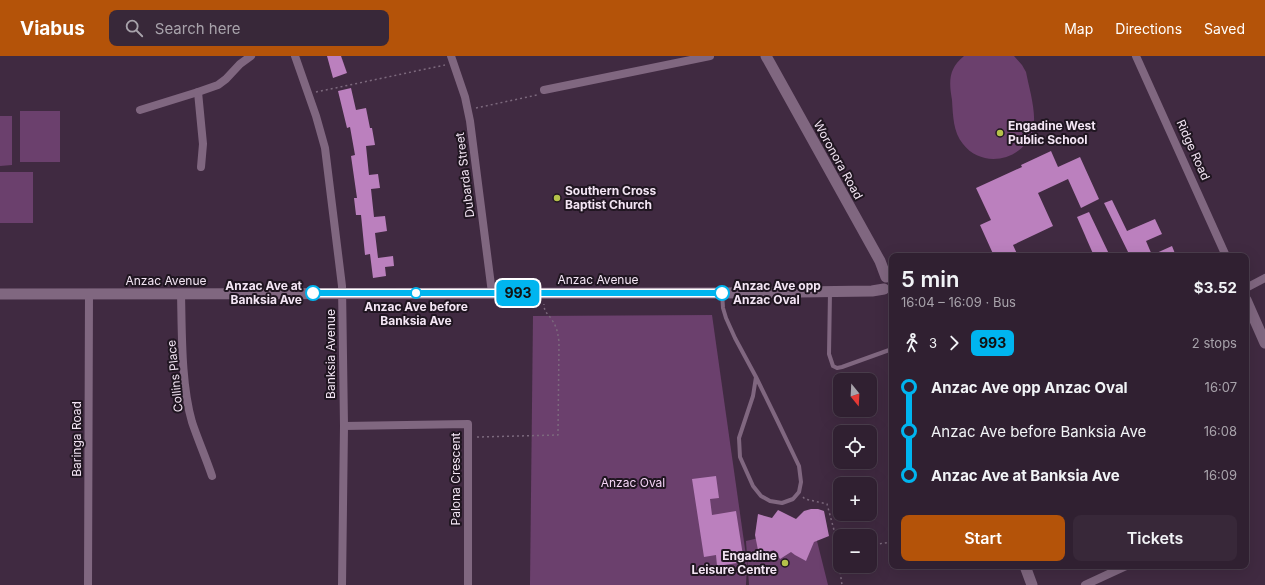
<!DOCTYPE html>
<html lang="en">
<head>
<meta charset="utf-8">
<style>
  :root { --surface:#302031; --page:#382839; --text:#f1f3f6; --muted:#a8a3ab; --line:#4b3e4d; --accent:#b45309 }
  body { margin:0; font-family:Inter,sans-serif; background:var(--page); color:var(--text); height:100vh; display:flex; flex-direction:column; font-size:15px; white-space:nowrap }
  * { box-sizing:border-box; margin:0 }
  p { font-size:13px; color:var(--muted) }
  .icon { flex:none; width:22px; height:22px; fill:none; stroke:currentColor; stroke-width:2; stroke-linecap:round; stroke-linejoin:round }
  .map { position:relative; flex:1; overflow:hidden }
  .details { position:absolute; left:889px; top:197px; width:360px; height:316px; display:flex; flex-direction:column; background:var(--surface); border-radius:8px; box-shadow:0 4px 16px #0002,0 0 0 1px var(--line) }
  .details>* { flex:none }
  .badge { padding:0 8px; border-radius:6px; font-size:14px; line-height:26px }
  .needle { width:26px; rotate:162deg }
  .tools { position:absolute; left:833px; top:317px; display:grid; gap:8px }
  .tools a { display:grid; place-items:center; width:44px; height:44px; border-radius:8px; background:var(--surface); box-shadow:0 4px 16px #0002,0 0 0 1px var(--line); font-size:20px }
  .map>.badge { position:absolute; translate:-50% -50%; box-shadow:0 0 0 2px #fff }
  .legs { display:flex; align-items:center; gap:6px; height:44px; padding:0 12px; font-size:13px }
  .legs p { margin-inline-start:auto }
  .overview { display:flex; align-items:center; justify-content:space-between; height:68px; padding:0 12px }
  h1 { font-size:22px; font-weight:600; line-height:30px }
  .action { display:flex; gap:8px; margin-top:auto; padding:8px 12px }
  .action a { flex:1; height:46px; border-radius:8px; background:var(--accent); color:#fff; font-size:16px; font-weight:600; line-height:46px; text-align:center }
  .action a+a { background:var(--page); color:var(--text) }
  ul { padding:0 12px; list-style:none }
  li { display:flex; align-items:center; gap:14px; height:44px; font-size:15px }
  li i { display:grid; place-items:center; width:6px; height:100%; margin:0 5px; background:currentColor }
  li i::after { content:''; width:10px; height:10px; margin:-5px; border:3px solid; border-radius:50%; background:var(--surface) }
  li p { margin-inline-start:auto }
  li:first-child i { background:linear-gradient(#0000 50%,currentColor 0) }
  li:last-child i { background:linear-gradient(currentColor 50%,#0000 0) }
  header { display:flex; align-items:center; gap:24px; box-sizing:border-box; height:56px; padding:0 20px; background:var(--accent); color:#fff }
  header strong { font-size:19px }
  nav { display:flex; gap:22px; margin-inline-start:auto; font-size:14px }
  .search { width:280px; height:36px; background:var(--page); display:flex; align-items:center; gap:10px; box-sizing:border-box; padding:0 14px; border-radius:8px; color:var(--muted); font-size:15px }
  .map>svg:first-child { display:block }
  .green { fill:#6b406d }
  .building { fill:#bb80be }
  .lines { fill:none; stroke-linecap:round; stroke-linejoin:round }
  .path { stroke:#7c697d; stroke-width:1.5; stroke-dasharray:2 3; stroke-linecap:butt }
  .service { stroke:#806780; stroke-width:4 }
  .minor { stroke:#806780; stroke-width:8 }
  .tertiary { stroke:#806780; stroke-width:11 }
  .line-1-casing { stroke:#fff; stroke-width:9 }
  .line-1 { stroke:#00b5ef; stroke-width:6 }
  .poi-dot { fill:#b5c24a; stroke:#201621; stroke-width:1.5 }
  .stop-1-dot { fill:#fff; stroke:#00b5ef; stroke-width:2 }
  .labels { text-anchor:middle; stroke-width:4; stroke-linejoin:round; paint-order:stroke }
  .poi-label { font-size:12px; font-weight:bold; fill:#f3e5f4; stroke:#201621; text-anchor:start }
  .street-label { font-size:12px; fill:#f3e5f4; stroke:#201621 }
  .stop-label { font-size:12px; font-weight:bold; fill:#f3e5f4; stroke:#201621; text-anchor:end }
  .park-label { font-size:12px; fill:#f5d5f6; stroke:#201621 }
</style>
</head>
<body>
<header>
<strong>Viabus</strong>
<div class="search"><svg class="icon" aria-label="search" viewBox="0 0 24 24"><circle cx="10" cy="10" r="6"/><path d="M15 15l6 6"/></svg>Search here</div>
<nav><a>Map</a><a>Directions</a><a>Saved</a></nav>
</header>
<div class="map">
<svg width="1265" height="529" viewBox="0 0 1265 529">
  <rect width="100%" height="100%" fill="#402a41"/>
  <g class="green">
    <path d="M964 0H1014L1022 9 1026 16C1029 32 1037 57 1033 73 1025 104 983 114 963 88 953 76 953 59 952 44 949 26 948 13 964 0Z"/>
    <rect x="20" y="55" width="40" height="51"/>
    <polygon points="0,60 12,60 12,109 0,110"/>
    <rect x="0" y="116" width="33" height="51"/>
    <polygon points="712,259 747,507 746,529 530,529 533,260"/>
    <polygon points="813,469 828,529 749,529 746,485"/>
  </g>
  <g class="building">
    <polygon points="327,0 341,0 347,17 333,22"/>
    <polygon points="351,32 356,54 366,52 370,72 372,72 375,89 366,90 369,119 378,118 380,132 371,133 374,161 385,160 387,175 375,177 378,202 393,200 394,210 385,211 386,220 373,222 370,198 365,199 361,159 356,159 354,142 357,142 351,100 355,99 350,71 347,72 338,35"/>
    <polygon points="1051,95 1058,111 1080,101 1099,143 1081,152 1068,123 1038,137 1053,170 1013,189 1018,200 994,200 980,169 991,164 976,132 1022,111 1021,109"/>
    <polygon points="1112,144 1127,175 1155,163 1162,178 1146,185 1152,199 1172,190 1176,200 1130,200 1104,147"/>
    <polygon points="1089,156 1110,200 1094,200 1077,161"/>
    <polygon points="716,420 719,442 710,443 712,459 736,455 744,506 717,510 716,499 704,501 692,423"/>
    <polygon points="811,453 818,453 824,455 829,480 814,486 806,505 795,499 791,496 780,503 774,494 759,499 755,479 758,458 772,462 778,454 796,463 804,455"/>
  </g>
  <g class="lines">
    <g class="path">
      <polyline points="316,36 445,9"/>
      <polyline points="476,52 537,39"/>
      <path d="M477 381 558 379 559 286C558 278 557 271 552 264 548 257 544 257 544 248"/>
      <polyline points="803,441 805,443 827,448 834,474 842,529"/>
      <polyline points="870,489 892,486"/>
    </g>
    <g class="service">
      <polyline points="830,236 829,298 833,310 837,312 842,311 892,293"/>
      <polyline points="722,237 723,252 726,262 735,282 756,321 777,364 799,410 801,426 799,436 793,443 782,447 770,445 761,440 753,430 740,401 739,382 753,340 756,321"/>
    </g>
    <g class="minor">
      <polyline points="295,0 316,60 325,92 342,230 344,370 342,529"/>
      <polyline points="451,0 465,41 470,65 492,237"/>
      <polyline points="1136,0 1226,200"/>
      <polyline points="544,34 710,0"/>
      <polyline points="198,36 203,88 201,111"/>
      <polyline points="140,54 198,36 218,29 226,23 240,8 251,0"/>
      <polyline points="1246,232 1265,222"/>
      <path d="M181 238C182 277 181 328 192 366 198 384 206 402 212 420"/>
      <polyline points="344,370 468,368 468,529"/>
      <polyline points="88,529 89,238"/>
      <polyline points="1085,529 1126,510"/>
    </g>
    <g class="tertiary">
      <polyline points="766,0 880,205 886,221"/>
      <polyline points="0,238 722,237 872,235 884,233"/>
      <polyline points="1246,244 1265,287"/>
      <polyline points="1025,510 1032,529"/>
    </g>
  </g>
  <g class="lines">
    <defs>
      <polyline id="line-1" points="313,237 722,237"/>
    </defs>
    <use href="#line-1" class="line-1-casing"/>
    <use href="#line-1" class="line-1"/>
  </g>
  <g class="poi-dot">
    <circle cx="1000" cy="77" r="4"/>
    <circle cx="557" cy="142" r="4"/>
    <circle cx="785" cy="507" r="4"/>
  </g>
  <g class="stop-1-dot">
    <circle cx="313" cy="237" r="7"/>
    <circle cx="416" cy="237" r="5"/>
    <circle cx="722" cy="237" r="7"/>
  </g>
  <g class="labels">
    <g class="poi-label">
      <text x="1008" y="74">Engadine West<tspan x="1008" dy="14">Public School</tspan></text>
      <text x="565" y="139">Southern Cross<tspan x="565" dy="14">Baptist Church</tspan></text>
      <text x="777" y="504" text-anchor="end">Engadine<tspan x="777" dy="14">Leisure Centre</tspan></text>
    </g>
    <g class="street-label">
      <text transform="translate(1193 94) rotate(66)" y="4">Ridge Road</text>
      <text transform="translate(838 104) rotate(61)" y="4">Woronora Road</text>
      <text transform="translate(465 119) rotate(-97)" y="4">Dubarda Street</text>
      <text x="598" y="228">Anzac Avenue</text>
      <text x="166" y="229">Anzac Avenue</text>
      <text transform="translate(331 298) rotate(-90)" y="4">Banksia Avenue</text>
      <text transform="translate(175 320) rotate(-96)" y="4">Collins Place</text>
      <text transform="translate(77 383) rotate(-90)" y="4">Baringa Road</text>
      <text transform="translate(456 423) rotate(-90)" y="4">Palona Crescent</text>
    </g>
    <g class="stop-label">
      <text x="302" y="234">Anzac Ave at<tspan x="302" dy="14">Banksia Ave</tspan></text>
      <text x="733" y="234" text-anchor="start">Anzac Ave opp<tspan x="733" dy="14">Anzac Oval</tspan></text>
      <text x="416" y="255" text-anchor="middle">Anzac Ave before<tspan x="416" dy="14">Banksia Ave</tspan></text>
    </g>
    <g class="park-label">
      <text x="633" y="431">Anzac Oval</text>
    </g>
  </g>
</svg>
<div class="tools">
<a><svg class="needle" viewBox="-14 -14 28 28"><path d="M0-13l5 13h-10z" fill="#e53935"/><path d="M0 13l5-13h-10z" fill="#a8a3ab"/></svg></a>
<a><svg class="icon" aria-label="locate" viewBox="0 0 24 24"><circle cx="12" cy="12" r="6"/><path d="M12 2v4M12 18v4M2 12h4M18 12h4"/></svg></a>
<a>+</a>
<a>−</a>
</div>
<b class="badge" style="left:518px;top:237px;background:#00b5ef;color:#111">993</b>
<section class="details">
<div class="overview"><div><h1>5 min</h1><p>16:04 – 16:09 · Bus</p></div><b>$3.52</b></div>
<div class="legs"><svg class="icon" aria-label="walk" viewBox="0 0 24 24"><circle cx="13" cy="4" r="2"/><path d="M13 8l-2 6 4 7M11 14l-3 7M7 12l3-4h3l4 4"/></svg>3<svg class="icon" aria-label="forward" viewBox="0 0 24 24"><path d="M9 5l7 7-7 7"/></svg><b class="badge" style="background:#00b5ef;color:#111">993</b><p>2 stops</p></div>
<ul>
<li><i style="color:#00b5ef"></i><b>Anzac Ave opp Anzac Oval</b><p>16:07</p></li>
<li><i style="color:#00b5ef"></i><span>Anzac Ave before Banksia Ave</span><p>16:08</p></li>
<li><i style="color:#00b5ef"></i><b>Anzac Ave at Banksia Ave</b><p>16:09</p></li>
</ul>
<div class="action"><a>Start</a><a>Tickets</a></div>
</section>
</div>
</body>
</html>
